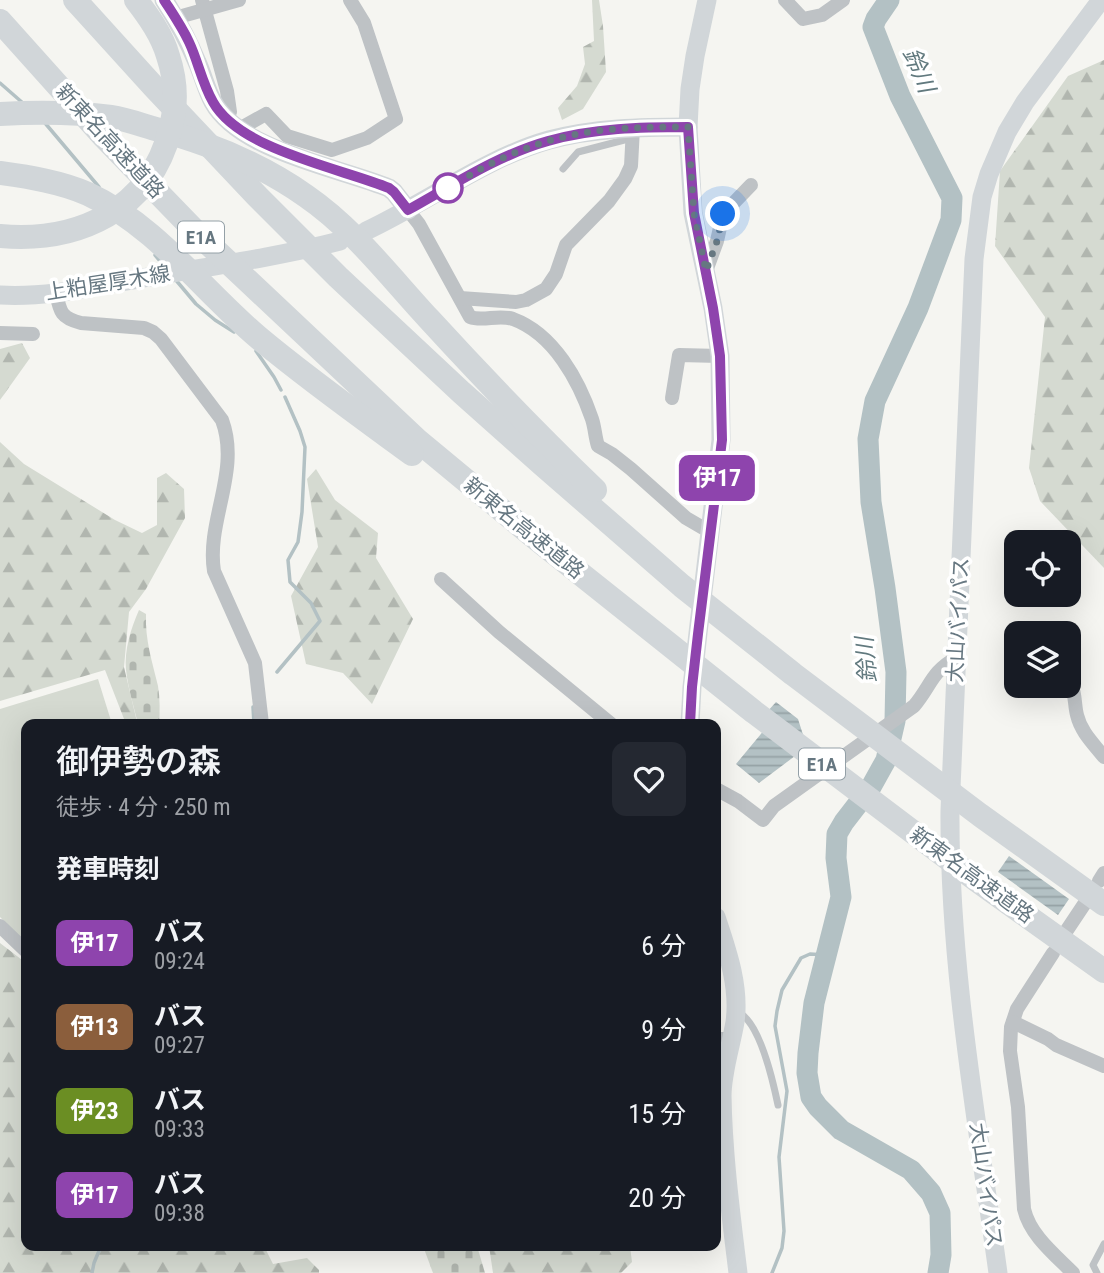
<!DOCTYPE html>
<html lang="ja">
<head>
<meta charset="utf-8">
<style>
  :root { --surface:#171b24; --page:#242831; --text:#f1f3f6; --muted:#9ea1a6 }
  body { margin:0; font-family:"Roboto Condensed","Noto Sans JP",sans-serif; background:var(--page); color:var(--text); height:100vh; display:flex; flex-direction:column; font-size:26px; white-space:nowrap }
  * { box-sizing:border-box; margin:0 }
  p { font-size:23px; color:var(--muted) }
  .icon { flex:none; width:38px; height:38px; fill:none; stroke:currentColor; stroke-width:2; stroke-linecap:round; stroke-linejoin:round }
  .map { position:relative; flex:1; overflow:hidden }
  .panel { position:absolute; left:21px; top:719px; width:700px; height:532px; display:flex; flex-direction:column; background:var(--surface); border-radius:14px; box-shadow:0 7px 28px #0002 }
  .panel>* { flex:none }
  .badge { padding:0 14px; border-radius:10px; font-size:24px; line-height:46px }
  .fabs { position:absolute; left:1004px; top:530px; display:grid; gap:14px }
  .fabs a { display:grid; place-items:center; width:77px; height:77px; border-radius:14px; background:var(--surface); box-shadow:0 7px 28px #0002; font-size:35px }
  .you { position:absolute; width:35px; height:35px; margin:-18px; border:5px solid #fff; border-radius:50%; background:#1a73e8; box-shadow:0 0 0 10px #1a73e833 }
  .map>.badge { position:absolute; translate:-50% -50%; box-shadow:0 0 0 4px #fff }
  h2 { padding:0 35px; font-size:26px; line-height:63px }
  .round { display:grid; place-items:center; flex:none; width:74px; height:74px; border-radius:14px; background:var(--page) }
  .overview { display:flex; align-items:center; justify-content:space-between; height:119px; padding:0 35px }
  h1 { font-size:33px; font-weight:600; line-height:52px }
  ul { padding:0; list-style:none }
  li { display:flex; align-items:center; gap:21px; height:84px; padding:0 35px }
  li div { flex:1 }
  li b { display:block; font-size:26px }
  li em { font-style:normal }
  li .badge { min-width:77px; font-weight:700; text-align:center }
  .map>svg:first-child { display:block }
  .forest { fill:url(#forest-firs) }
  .cemetery { fill:url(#cemetery-stones) }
  .green { fill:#d5dad1 }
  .water { fill:url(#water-rules) }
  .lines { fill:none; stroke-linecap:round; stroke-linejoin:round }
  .stream { stroke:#b3c1c4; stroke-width:3.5 }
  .river { stroke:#b3c1c4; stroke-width:21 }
  .lane { stroke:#bec2c5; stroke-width:7 }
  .street { stroke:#bec2c5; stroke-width:14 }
  .secondary { stroke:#d1d6d9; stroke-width:19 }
  .highway { stroke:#d1d6d9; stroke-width:24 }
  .line-casing { stroke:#fff; stroke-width:16 }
  .line { stroke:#8e44ad; stroke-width:10 }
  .walk { stroke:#667781; stroke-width:7; stroke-dasharray:0 12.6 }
  .stop-dot { fill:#fff; stroke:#8e44ad; stroke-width:3.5 }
  .labels { text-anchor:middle; stroke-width:7; stroke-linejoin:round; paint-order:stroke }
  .shield { fill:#fff; stroke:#94a0a7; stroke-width:2 }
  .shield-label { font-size:19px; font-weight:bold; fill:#667781 }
  .street-label { font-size:21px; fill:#667781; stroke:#fff }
  .water-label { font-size:23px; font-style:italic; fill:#61797e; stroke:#fff }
</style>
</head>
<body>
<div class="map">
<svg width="1104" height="1273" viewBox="0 0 1104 1273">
  <defs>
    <pattern id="forest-firs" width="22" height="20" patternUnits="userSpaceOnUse" patternTransform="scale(1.75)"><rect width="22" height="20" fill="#d5dad1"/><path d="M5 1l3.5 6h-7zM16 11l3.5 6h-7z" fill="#b1b6af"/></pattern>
    <pattern id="cemetery-stones" width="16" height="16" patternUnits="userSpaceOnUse" patternTransform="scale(1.75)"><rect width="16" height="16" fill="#d5dad1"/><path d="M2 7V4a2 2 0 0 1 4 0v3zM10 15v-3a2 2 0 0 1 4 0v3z" fill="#b1b6af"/></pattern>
    <pattern id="water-rules" width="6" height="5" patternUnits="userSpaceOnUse" patternTransform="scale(1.75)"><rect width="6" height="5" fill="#b3c1c4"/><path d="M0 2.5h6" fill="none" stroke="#95a2a5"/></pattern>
  </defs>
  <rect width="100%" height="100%" fill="#f5f5f1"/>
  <g class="forest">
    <polygon points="592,0 599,0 603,26 606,72 583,109 562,120 558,108 577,86 585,64 583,47 594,41"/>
    <polygon points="1104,60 1104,568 1040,501 1029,468 1045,317 995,246 1000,171 1068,76"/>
    <polygon points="22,343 30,358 0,400 0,349"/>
    <polygon points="0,442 24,464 115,520 142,533 157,525 157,478 166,473 184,489 185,518 146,589 129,612 124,667 137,722 135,724 126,724 105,670 0,701"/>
    <polygon points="316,469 335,500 378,533 376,558 413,619 372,704 343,673 306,664 291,596 318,547 307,479"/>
    <polygon points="0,943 26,963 26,1246 264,1246 273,1264 307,1258 319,1270 319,1273 0,1273"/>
    <polygon points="489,1246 630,1246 632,1262 621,1273 493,1273"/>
  </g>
  <g class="cemetery">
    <path d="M139 610 146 614C145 640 152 661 158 686 160 698 160 712 159 724H138C134 707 128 688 126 670 124 650 131 628 139 610Z"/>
    <polygon points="423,1246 477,1246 485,1273 433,1273"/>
  </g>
  <polygon class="green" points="98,679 112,724 26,724 26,943 0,917 0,709"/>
  <g class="water">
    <polygon points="776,702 798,719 807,747 759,783 736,764 765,729 757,723"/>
    <polygon points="1009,856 1069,899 1058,915 998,872"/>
  </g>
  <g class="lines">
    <g class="stream">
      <polyline points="0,83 24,104"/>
      <polyline points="45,123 99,187"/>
      <polyline points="155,255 166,268"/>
      <polyline points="175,279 196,304 215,320 234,332"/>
      <polyline points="256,351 274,377 281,390"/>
      <polyline points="277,672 320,621 311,603 290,582 288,560 298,542 302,512 305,447 300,431 285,397"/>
      <polyline points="253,707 254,724"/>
      <polyline points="92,1273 94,1263 101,1246"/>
      <polyline points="772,1273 782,1248 784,1231 779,1157 787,1091 775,1026 777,1011 782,990 801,958 810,954 826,955"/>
    </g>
    <polyline class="river" points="889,0 876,19 873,27 900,96 952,198 951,220 918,308 875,401 868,439 871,502 885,588 896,672 895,721 886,760 871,787 844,822 837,834 836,858 841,897 814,1003 808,1053 807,1073 811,1097 818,1107 841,1130 911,1170 931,1193 940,1213 941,1255 938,1273"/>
    <g class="lane">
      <polyline points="563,169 578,152 632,138"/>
      <path d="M740 1013C761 1026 773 1081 778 1105"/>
      <polyline points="1097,1273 1093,1265 1104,1244"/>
    </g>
    <g class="street">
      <polyline points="202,0 227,91 230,112 225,118"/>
      <polyline points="785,0 803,19 822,15 843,0"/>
      <polyline points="175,18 239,0"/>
      <polyline points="239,129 266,114 287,136 332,150 367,138 396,119 364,23 350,0"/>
      <path d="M408 210 419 224 470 317C483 322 498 314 513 319 554 334 579 381 592 419 595 428 595 437 598 446L612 454 631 469 686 518 710 532"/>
      <polyline points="706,271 717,241 723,214 751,185"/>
      <path d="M56 293C60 312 61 318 81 323L144 328 153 332 161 339 222 420C241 471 206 521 214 571L255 663 262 724"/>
      <polyline points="460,298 516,302 526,300 546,289 556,274 566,245 609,201 625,179 631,166 633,128"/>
      <polyline points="0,333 33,334"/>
      <polyline points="672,398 679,355 720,356"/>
      <polyline points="441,579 499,632 611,724"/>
      <path d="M1069 682C1076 691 1074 704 1077 715 1081 732 1093 743 1104 757"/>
      <path d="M716 789 738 801 763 820 774 806 914 706C931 686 931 672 956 658"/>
      <polyline points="1099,881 1104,873"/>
      <polyline points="0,926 26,951"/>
      <polyline points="1067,930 1085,903"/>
      <path d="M1053 953 1017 1009 1011 1027 1010 1051 1018 1107 1024 1209C1030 1235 1054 1254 1073 1273"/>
      <polyline points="1013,1022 1048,1039 1056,1045 1104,1066"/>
      <polyline points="716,1039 731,1039"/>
    </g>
    <g class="secondary">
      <path d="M164 0C177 20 188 40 197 62 203 75 206 89 213 102 240 151 340 168 389 188L394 192 408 210"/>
      <path d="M366 231C426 203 485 158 549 140 594 128 642 127 688 127"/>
      <path d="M0 295C50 298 100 285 149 277 213 266 277 257 340 241"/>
      <polyline points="690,724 692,687 698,633 721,440 720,356 713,308 693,213 688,127 690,89 695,56 707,0"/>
      <path d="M716 917C727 950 740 986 735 1022 731 1046 722 1072 722 1096 723 1155 731 1215 738 1273"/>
      <path d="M998 1273C977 1120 949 966 950 811L974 259 982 197 989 174 1007 132 1025 102 1101 0"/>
    </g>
    <g class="highway">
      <polyline points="75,0 154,87 257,196 338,277 461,392 543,465 682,586 793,674 980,815 1104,904"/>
      <polyline points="0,21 104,137 196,232 417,440 533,536 754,712 975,879 1104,971"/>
      <path d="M0 114C36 112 75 112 111 117 125 119 139 124 152 128 207 142 259 163 306 196 354 229 390 277 429 319 483 378 538 435 595 490"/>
      <path d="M0 173C29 177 61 182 88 194 157 226 202 290 259 338 308 379 360 416 412 454"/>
      <path d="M0 236C78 243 150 210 170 130 177 106 176 80 168 56 162 35 149 17 136 0"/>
    </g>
  </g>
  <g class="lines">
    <defs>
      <path id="line" d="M164 0C173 14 182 27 189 42 198 61 202 83 213 102 240 150 340 168 389 188L394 192 408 210C453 185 498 155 548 141 593 128 642 127 688 127L694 213 713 308 720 356 722 440 698 634 692 687 690 724"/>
    </defs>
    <use href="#line" class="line-casing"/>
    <use href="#line" class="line"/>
    <path class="walk" d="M448 188C485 165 525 145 568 136 607 127 648 127 688 127L694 213 706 271 717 241 723 214"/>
  </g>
  <circle class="stop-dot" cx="448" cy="188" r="14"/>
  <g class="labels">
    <g class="shield">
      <rect x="178" y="221.5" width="46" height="31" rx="5"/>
      <rect x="799" y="748.5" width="46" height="31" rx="5"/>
    </g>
    <g class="shield-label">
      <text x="201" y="244">E1A</text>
      <text x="822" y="771">E1A</text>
    </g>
    <g class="street-label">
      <text transform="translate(110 141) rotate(47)" y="7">新東名高速道路</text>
      <text transform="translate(108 283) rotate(-9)" y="7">上粕屋厚木線</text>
      <text transform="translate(524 528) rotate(39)" y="7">新東名高速道路</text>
      <text transform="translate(958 620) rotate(-87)" y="7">大山バイパス</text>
      <text transform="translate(972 875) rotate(36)" y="7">新東名高速道路</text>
      <text transform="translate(986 1185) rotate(82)" y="7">大山バイパス</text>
    </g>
    <g class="water-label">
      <text transform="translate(919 70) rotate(67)" y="8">鈴川</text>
      <text transform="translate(866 660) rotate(-95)" y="8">鈴川</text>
    </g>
  </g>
</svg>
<div class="fabs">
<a><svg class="icon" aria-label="locate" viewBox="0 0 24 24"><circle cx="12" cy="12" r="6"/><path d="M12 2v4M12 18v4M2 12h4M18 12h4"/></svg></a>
<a><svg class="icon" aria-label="layers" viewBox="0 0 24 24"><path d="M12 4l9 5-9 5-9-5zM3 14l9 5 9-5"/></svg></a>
</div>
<div class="you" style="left:723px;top:214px"></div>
<b class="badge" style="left:717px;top:478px;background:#8e44ad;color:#fff">伊17</b>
<section class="panel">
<div class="overview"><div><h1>御伊勢の森</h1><p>徒歩 · 4 分 · 250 m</p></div><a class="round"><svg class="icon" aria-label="heart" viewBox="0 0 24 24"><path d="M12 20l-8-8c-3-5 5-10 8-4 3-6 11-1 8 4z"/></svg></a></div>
<h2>発車時刻</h2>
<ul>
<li><span class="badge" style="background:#8e44ad;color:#fff">伊17</span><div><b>バス</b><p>09:24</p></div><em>6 分</em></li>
<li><span class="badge" style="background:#8b5e3c;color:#fff">伊13</span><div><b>バス</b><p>09:27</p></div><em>9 分</em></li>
<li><span class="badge" style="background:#6b8e23;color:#fff">伊23</span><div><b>バス</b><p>09:33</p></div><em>15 分</em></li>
<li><span class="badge" style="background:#8e44ad;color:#fff">伊17</span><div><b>バス</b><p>09:38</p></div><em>20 分</em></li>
</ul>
</section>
</div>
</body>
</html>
